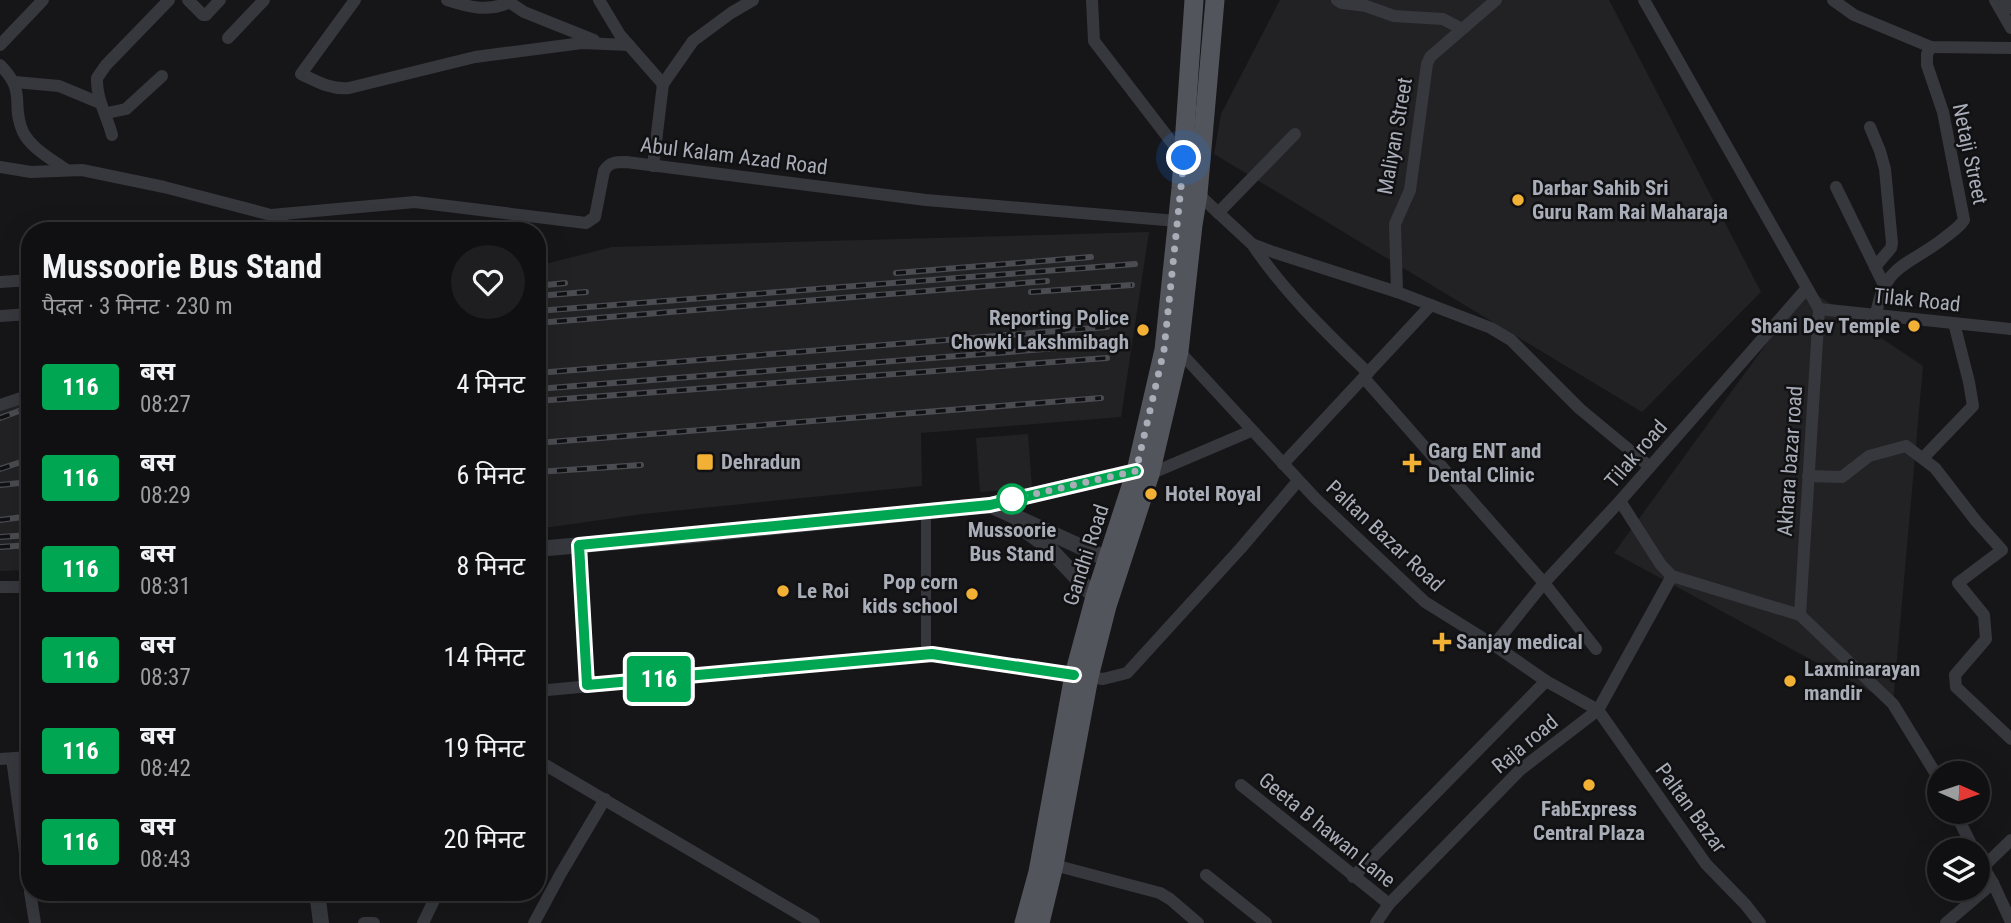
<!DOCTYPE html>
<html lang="hi">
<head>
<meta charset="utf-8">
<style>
  :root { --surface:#101012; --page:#1e1e20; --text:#f1f3f6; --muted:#9c9d9f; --line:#303032 }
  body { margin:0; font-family:"Roboto Condensed","Noto Sans Devanagari",sans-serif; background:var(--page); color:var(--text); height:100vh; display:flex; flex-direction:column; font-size:26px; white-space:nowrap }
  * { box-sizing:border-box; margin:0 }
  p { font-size:23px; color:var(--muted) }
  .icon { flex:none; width:38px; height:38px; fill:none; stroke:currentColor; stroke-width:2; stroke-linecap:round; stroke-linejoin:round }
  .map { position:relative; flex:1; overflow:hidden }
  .side { position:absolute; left:21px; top:222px; width:525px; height:679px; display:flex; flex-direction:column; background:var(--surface); border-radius:28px; box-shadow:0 7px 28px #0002,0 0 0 2px var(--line) }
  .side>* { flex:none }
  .badge { padding:0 14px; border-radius:5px; font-size:24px; line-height:46px }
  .needle { width:46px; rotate:93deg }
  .tools { position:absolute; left:1927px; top:761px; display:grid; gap:14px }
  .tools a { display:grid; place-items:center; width:63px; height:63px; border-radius:50%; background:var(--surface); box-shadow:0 7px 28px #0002,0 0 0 2px var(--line); font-size:35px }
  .you { position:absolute; width:35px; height:35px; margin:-18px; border:5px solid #fff; border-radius:50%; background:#1a73e8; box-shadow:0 0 0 10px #1a73e833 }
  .map>.badge { position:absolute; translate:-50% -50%; box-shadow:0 0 0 4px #fff }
  .round { display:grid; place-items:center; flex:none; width:74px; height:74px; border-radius:37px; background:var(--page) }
  .head { display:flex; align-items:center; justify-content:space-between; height:119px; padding:0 21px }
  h1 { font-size:33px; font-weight:700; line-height:52px }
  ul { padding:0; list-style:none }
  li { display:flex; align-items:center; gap:21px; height:91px; padding:0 21px }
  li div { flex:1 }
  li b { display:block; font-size:26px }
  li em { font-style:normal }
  li .badge { min-width:77px; font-weight:700; text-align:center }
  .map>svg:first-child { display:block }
  .built { fill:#222225 }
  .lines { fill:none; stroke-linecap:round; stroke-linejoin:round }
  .pedestrian { stroke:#37383d; stroke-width:10 }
  .minor { stroke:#37383d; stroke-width:12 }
  .tertiary { stroke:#37383d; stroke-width:16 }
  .primary { stroke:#53555c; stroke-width:19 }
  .rail-casing { stroke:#4a4c52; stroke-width:6 }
  .rail { stroke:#111113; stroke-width:3.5; stroke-dasharray:10; stroke-linecap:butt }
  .line-casing { stroke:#fff; stroke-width:16 }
  .line { stroke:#00a651; stroke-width:10 }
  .walk { stroke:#a8adb8; stroke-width:7; stroke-dasharray:0 12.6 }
  .poi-dot { fill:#f2b134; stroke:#111113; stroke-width:2.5 }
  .stop-dot { fill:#fff; stroke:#00a651; stroke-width:3.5 }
  .labels { text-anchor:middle; stroke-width:5; stroke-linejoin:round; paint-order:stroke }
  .street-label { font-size:21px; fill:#a8adb8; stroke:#111113 }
  .poi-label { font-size:21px; font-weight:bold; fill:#a8adb8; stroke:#111113; text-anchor:start }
  .stop-label { font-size:21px; font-weight:bold; fill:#a8adb8; stroke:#111113 }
</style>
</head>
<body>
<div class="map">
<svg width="2011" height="923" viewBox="0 0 2011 923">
  <rect width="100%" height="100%" fill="#161618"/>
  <g class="built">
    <polygon points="1280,0 1609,0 1761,292 1642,412 1214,154 1221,114"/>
    <polygon points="1149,232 1121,417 921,433 922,486 643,514 537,529 537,266 612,247"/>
    <polygon points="1807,288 1923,366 1893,704 1614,553"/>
    <polygon points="30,400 30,570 0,571 0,411"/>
    <polygon points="1028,434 1032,488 980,492 976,438"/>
  </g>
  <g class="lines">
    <polyline class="pedestrian" points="926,655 926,511"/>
    <g class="minor">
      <polyline points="188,0 203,15 206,15 220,0"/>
      <path d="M355 0 301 74C316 81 331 90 349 88L475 57 582 43 629 45"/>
      <path d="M447 0C469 7 486 12 508 3"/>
      <polyline points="506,0 524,12 594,40"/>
      <polyline points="599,0 620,35 663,84"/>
      <polyline points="1092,0 1094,41 1183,157"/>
      <polyline points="1337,0 1342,3 1366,6 1394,16 1443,19 1462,29"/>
      <polyline points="1644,0 1819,309"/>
      <polyline points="1833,0 1854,15 1931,47 2011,48"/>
      <polyline points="1995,0 2011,28"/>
      <polyline points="2005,0 2011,8"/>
      <polyline points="228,38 264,0"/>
      <polyline points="0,45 43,0"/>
      <path d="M0 65C28 93 10 103 23 132 31 148 51 159 65 169"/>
      <polyline points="15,82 59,86 100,103"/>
      <polyline points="107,113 126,109 162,76"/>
      <polyline points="1870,127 1880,151 1885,169 1892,243 1891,248 1875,267"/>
      <path d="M112 135C107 116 96 98 97 78L106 65 169 0"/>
      <polyline points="653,166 663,84 693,41 731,13 753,0"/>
      <path d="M0 167 31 172 82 170 164 187 271 215 415 202 586 223 595 217 604 171C609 162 616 162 626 162L926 200 1177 221"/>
      <polyline points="1836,187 1884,285"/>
      <polyline points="1198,194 1252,244 1273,252 1397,292 1395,224 1410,190 1427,64 1430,57 1496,0"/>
      <polyline points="1218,213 1295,134"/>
      <polyline points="282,215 283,231"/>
      <path d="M1252 244C1285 293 1326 332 1368 373"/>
      <polyline points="0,282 30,280"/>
      <polyline points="1397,292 1491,328 1511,340 1580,409 1650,467"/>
      <polyline points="1819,309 2011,329"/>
      <path d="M1876 315C1884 264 1908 266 1943 239 1950 233 1959 228 1964 220L1943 112 1927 65V54L1931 47"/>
      <polyline points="0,316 30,314"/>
      <polyline points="1179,351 1315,498 1425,602 1494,645 1546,681 1598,710 1706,864 1745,904 1760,923"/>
      <polyline points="1364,378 1544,583 1596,649"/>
      <polyline points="0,405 30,395"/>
      <polyline points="1923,458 1973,406 1969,382 1954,323"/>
      <polyline points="1283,464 1431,305"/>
      <polyline points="1150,474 1251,431"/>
      <polyline points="1808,476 1842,477 1869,456 1906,446 1935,468 1976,521 2002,550 1958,583 1984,615 1986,639 1955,675 1956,687 2011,739"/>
      <polyline points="1620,501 1661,565 1672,576 1800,615 1893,704 1939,779"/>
      <polyline points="579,545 587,685"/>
      <polyline points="0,587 30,587"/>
      <polyline points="1800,615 1819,309"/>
      <polyline points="1494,645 1544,583 1620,501 1807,288"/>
      <polyline points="1089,677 1103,679 1127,673 1241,548 1298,481"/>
      <polyline points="537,691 932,654 1074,675"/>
      <polyline points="0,759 30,757"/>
      <polyline points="12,759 30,889"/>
      <polyline points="537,760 814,923"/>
      <polyline points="1241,785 1389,904"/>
      <polyline points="1955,812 1974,850"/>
      <polyline points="1978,858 1993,883 2011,922"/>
      <polyline points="1054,865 1160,893 1170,899 1198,923"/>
      <polyline points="1982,868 2011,840"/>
      <polyline points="1206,875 1266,923"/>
      <polyline points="1353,877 1546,681"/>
      <polyline points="30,892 35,923"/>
      <polyline points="364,923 374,923"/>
      <polyline points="423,923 438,892"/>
      <polyline points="534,923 561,873 605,799"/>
      <polyline points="1376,923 1389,904 1520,770 1598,710 1672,576"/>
      <polyline points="1946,923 1993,883"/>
    </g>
    <g class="tertiary">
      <polyline points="990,505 1118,564"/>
      <polyline points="1020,526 1047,546 1095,597"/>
      <polyline points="537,549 696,535 990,505 1136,471"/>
      <polyline points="317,892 321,923"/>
    </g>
    <g class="primary">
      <polyline points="1024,923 1038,872 1074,675 1095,597 1136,471 1164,350 1181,188 1194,0"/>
      <polyline points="1040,923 1054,865 1089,677 1107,606 1150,474 1179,351 1193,225 1198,194 1215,0"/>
    </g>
    <defs>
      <g id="rail">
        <polyline points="896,273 1091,257"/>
        <polyline points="537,286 565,283"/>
        <polyline points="1031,292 1132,285"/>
        <polyline points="537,296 586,292"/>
        <polyline points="537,311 1135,264"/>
        <polyline points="537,323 1047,281"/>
        <polyline points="537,373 1107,327"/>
        <polyline points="537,389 1096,345"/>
        <polyline points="537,401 1107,358"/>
        <polyline points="0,418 30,407"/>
        <polyline points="537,443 1101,398"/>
        <polyline points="0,469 30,459"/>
        <polyline points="537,472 641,465"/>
        <polyline points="0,485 30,482"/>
        <polyline points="0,520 30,516"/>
        <polyline points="0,537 30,535"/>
        <polyline points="0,547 30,545"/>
      </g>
    </defs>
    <use href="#rail" class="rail-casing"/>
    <use href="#rail" class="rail"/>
  </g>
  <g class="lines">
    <defs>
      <polyline id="line" points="1074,675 932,654 587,685 579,545 990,505 1136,471"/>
    </defs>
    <use href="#line" class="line-casing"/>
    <use href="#line" class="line"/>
    <polyline class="walk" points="1012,499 1136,471 1164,350 1184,158"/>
  </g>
  <g class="poi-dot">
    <circle cx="1518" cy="200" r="7"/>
    <circle cx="1914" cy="326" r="7"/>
    <circle cx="1143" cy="330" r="7"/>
    <rect x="696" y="453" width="18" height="18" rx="3.5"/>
    <path d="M1408.5 452.5h7v7h7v7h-7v7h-7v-7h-7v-7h7z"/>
    <circle cx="1151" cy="494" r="7"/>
    <circle cx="783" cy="591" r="7"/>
    <circle cx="972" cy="594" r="7"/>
    <path d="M1438.5 631.5h7v7h7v7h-7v7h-7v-7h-7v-7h7z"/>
    <circle cx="1790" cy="681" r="7"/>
    <circle cx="1589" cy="785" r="7"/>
  </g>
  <circle class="stop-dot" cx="1012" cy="499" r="14"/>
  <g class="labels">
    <g class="street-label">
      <text transform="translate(1395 136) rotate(-80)" y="7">Maliyan Street</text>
      <text transform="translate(1970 154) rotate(78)" y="7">Netaji Street</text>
      <text transform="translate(734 156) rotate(7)" y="7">Abul Kalam Azad Road</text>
      <text transform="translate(1917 300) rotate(6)" y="7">Tilak Road</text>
      <text transform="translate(1636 454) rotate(-49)" y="7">Tilak road</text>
      <text transform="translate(1790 461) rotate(-86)" y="7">Akhara bazar road</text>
      <text transform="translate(1385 536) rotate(43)" y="7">Paltan Bazar Road</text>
      <text transform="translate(1086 555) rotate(-72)" y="7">Gandhi Road</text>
      <text transform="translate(1525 744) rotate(-40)" y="7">Raja road</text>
      <text transform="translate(1691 808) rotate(54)" y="7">Paltan Bazar</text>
      <text transform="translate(1327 830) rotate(39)" y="7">Geeta B hawan Lane</text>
    </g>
    <g class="poi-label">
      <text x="1532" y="195">Darbar Sahib Sri<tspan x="1532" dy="24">Guru Ram Rai Maharaja</tspan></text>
      <text x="1129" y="325" text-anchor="end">Reporting Police<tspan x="1129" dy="24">Chowki Lakshmibagh</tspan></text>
      <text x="1900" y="333" text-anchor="end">Shani Dev Temple</text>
      <text x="1428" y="458">Garg ENT and<tspan x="1428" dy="24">Dental Clinic</tspan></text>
      <text x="721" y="469">Dehradun</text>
      <text x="1165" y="501">Hotel Royal</text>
      <text x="958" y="589" text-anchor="end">Pop corn<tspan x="958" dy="24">kids school</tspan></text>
      <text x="797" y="598">Le Roi</text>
      <text x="1456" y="649">Sanjay medical</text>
      <text x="1804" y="676">Laxminarayan<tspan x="1804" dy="24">mandir</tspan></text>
      <text x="1589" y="816" text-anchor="middle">FabExpress<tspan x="1589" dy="24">Central Plaza</tspan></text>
    </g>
    <g class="stop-label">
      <text x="1012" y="537">Mussoorie<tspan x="1012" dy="24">Bus Stand</tspan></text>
    </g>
  </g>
</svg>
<div class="tools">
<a><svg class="needle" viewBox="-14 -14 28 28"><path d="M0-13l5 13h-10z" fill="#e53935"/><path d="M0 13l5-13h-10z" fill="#9c9d9f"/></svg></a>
<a><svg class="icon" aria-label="layers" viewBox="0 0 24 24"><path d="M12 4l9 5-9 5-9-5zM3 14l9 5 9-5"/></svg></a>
</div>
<div class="you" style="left:1184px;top:158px"></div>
<b class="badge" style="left:659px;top:679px;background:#00a651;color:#fff">116</b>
<section class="side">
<div class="head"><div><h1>Mussoorie Bus Stand</h1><p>पैदल · 3 मिनट · 230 m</p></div><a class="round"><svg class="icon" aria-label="heart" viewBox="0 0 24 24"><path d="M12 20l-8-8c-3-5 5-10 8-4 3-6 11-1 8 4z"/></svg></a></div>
<ul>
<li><span class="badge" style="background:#00a651;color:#fff">116</span><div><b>बस</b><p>08:27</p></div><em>4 मिनट</em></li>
<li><span class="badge" style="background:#00a651;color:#fff">116</span><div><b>बस</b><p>08:29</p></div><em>6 मिनट</em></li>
<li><span class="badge" style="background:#00a651;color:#fff">116</span><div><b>बस</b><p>08:31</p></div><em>8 मिनट</em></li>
<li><span class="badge" style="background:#00a651;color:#fff">116</span><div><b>बस</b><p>08:37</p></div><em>14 मिनट</em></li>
<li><span class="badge" style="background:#00a651;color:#fff">116</span><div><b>बस</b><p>08:42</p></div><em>19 मिनट</em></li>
<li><span class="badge" style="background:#00a651;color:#fff">116</span><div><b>बस</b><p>08:43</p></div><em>20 मिनट</em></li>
</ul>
</section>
</div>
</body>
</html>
